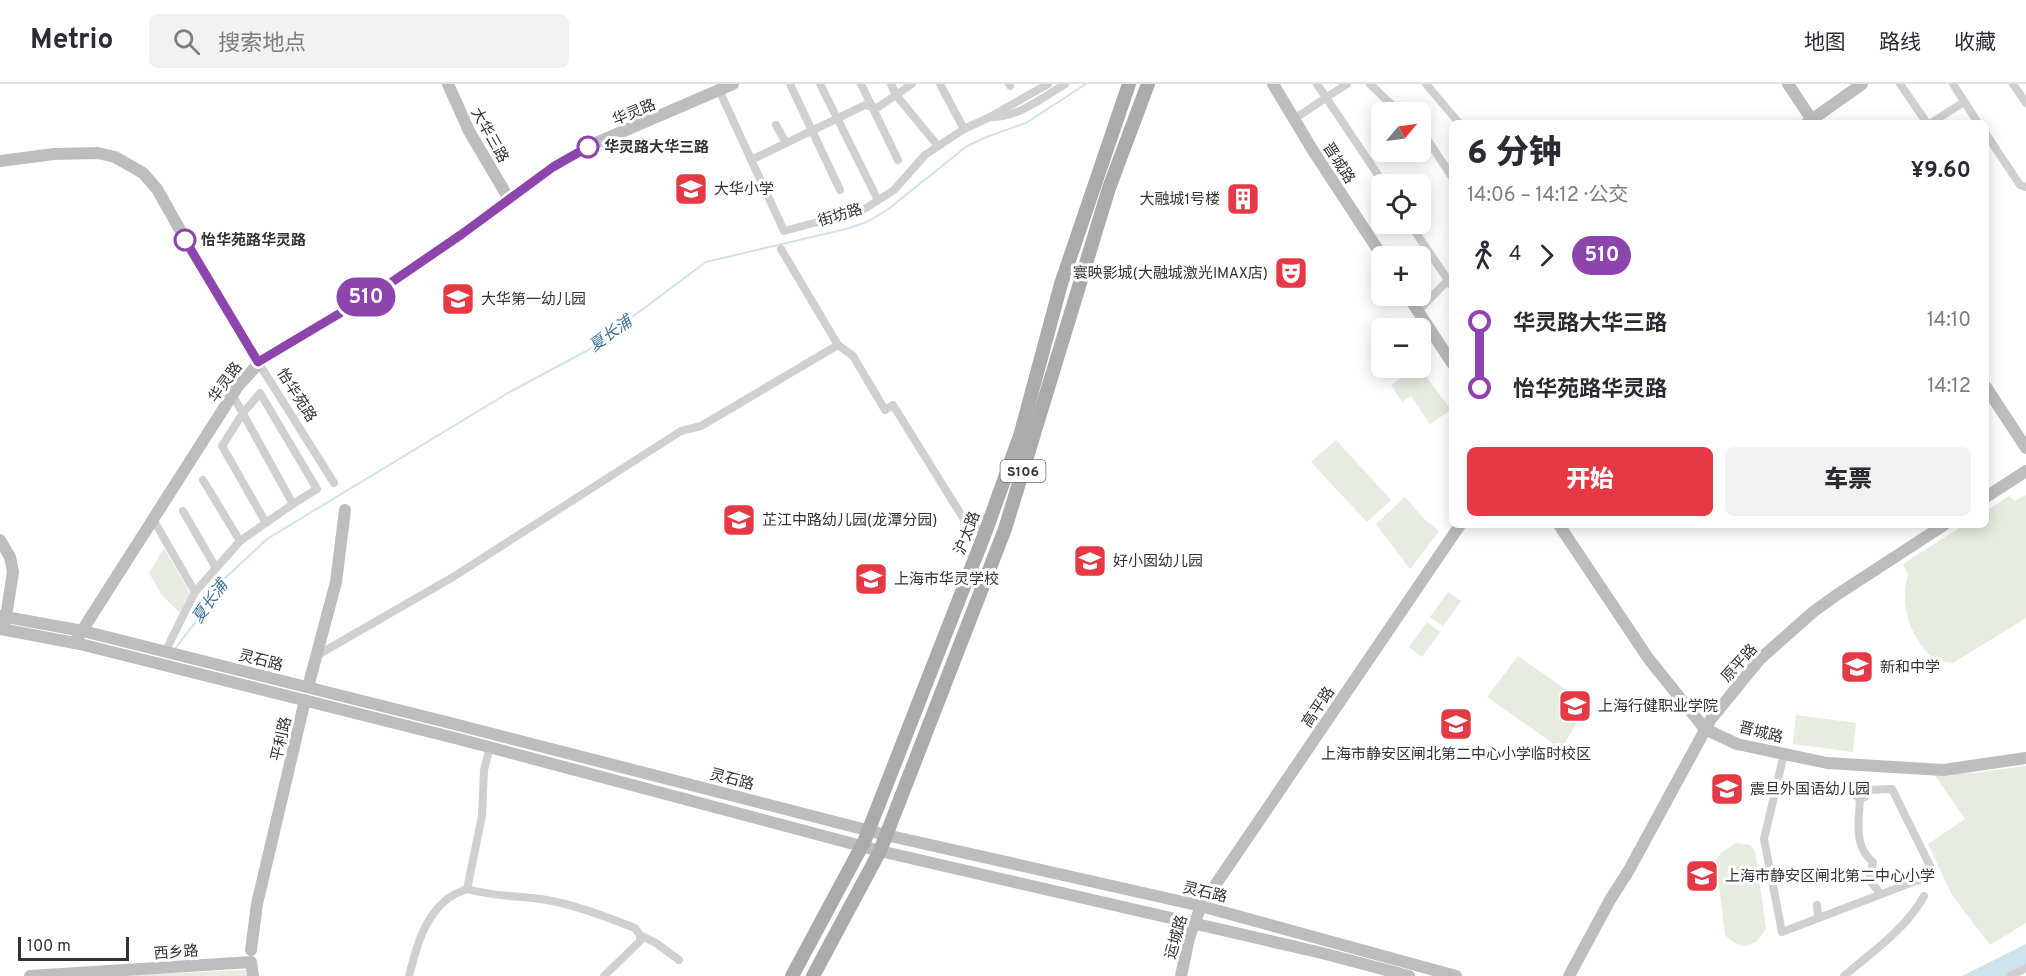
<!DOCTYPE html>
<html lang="zh">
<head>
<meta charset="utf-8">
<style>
  :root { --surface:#fff; --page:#f2f2f3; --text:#2b2b33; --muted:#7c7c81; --line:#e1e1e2; --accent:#e63946 }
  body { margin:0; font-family:Overpass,"Noto Sans SC",sans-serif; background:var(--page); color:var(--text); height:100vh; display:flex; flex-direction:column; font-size:22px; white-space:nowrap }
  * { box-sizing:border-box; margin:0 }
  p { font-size:20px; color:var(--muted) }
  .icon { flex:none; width:33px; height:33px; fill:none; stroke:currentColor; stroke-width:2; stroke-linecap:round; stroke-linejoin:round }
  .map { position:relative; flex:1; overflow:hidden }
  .details { position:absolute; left:1449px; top:36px; width:540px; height:408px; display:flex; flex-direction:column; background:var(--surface); border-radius:9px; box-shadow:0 3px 15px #0003 }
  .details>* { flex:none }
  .badge { padding:0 12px; border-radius:20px; font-size:21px; line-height:39px }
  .needle { width:39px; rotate:61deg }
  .controls { position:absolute; left:1371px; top:18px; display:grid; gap:12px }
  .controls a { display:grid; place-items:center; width:60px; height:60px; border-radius:9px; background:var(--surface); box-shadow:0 3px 15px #0003; font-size:30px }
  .scale { position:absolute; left:18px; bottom:15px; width:111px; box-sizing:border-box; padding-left:6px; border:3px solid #333; border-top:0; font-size:16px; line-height:21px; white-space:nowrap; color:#333; -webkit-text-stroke:4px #fff; paint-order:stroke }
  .map>.badge { position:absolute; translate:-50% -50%; box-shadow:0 0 0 3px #fff }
  .legs { display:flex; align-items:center; gap:9px; height:66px; padding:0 18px; font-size:20px }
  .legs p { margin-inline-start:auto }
  .summary { display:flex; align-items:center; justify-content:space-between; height:102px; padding:0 18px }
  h1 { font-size:33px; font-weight:800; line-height:45px }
  .button { display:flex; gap:12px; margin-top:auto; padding:12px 18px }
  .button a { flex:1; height:69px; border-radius:9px; background:var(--accent); color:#fff; font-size:24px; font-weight:800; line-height:69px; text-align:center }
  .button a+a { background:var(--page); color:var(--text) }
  ul { padding:0 18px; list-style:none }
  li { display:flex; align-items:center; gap:21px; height:66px; font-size:22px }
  li i { display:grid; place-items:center; width:9px; height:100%; margin:0 8px; background:currentColor }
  li i::after { content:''; width:15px; height:15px; margin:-8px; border:4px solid; border-radius:50%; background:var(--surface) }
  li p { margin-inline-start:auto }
  li:first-child i { background:linear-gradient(#0000 50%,currentColor 0) }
  li:last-child i { background:linear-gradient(currentColor 50%,#0000 0) }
  header { display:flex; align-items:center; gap:36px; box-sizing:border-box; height:84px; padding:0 30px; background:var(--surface); border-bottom:2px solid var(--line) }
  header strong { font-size:28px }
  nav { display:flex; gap:33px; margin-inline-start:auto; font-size:21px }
  .search { width:420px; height:54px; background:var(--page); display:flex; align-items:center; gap:15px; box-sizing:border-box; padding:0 21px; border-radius:9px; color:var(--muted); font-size:22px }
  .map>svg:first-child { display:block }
  .green { fill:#e6ecdf }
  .water { fill:#cfe2ee }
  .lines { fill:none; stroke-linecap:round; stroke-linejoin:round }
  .stream { stroke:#cfe2ee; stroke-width:2 }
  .street { stroke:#d0d0d0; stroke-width:8 }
  .secondary { stroke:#bdbdbd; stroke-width:12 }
  .primary { stroke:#ababab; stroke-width:14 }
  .line-1-casing { stroke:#fff; stroke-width:14 }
  .line-1 { stroke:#8e44ad; stroke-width:9 }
  .stop-1-dot { fill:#fff; stroke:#8e44ad; stroke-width:3 }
  .labels { text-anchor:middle; stroke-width:6; stroke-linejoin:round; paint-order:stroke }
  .shield { fill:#fff; stroke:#707070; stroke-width:1.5 }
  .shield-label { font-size:14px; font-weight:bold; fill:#333 }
  .street-label { font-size:15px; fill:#333; stroke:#fff }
  .stop-label { font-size:15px; font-weight:bold; fill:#333; stroke:#fff; text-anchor:start }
  .poi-label { font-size:15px; fill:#333; stroke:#fff; text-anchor:start }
  .water-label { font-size:16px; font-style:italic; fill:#3f7597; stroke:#fff }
</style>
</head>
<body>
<header>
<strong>Metrio</strong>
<div class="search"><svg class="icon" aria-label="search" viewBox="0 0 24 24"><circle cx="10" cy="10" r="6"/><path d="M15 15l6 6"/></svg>搜索地点</div>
<nav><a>地图</a><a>路线</a><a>收藏</a></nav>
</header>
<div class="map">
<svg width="2026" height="892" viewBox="0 0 2026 892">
  <rect width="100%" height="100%" fill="#fff"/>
  <g class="green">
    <polygon points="1416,284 1420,284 1451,326 1430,340 1411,312 1402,318 1391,301"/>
    <polygon points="1336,356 1391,416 1367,438 1311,378"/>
    <path d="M2026 411V534L1953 579C1948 578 1942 578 1939 577 1932 574 1925 567 1921 561 1906 540 1901 515 1908 490L1903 480 1964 441H1986V427L2009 412 2015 417Z"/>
    <polygon points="1405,413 1423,434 1439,447 1410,485 1376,440"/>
    <polygon points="164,464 190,509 180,529 162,511 149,489"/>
    <polygon points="1448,508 1461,517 1443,542 1430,533"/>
    <polygon points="1427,538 1440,548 1422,573 1409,563"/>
    <polygon points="1518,572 1588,621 1561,665 1487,613"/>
    <polygon points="1796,631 1856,639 1853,668 1793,660"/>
    <polygon points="2026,682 2026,839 1990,861 1952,811 1928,760 1965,735 1934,690 1973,689"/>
    <path d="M1736 759 1750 761 1755 767 1766 844C1755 864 1742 868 1725 851L1716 776 1721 769Z"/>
    <polygon points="246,886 247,892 108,892"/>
  </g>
  <polygon class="water" points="2026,860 2026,881 2005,892 1962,892"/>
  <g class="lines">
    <polyline class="stream" points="174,566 194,540 222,497 267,455 508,309 588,266 706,178 846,145 867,138 887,126 967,62 989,52 1026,39 1086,0"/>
    <g class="street">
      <polyline points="790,0 840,106"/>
      <polyline points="820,0 878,116"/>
      <polyline points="861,0 898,76"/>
      <polyline points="891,0 896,11 938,62"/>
      <polyline points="940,0 964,45"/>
      <polyline points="1009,0 1010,2"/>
      <polyline points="1317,0 1384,100"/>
      <polyline points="1370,0 1399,28"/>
      <polyline points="1426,0 1459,39"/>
      <polyline points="1900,0 1927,39"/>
      <polyline points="1953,0 1978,39"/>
      <polyline points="2013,0 2026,19"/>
      <polyline points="719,6 784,147 863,126 894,106 925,71 964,45 990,33 1048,0"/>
      <path d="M990 33C1018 34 1042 14 1065 0"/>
      <polyline points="1294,35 1347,0"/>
      <polyline points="1931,39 1964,18"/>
      <polyline points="776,41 786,59"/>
      <polyline points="1420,50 1429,58 1452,93"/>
      <polyline points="1986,50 2020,101 2026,103"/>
      <polyline points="751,76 865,21 877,24 912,0"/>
      <polyline points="1410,140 1452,202"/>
      <polyline points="781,165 838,261"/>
      <polyline points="1418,227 1451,193"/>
      <polyline points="258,278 334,399"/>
      <polyline points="203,396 240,457"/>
      <polyline points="183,427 216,484"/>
      <polyline points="153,435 195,508"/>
      <polyline points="266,439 222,362 243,329 260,309 317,405 293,420"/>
      <polyline points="165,568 195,508 240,457 293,420 232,310"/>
      <polyline points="316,572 453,493 681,347 701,342 838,261 853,272 885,326 893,321 965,437 985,449"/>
      <polyline points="1784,670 1764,755 1782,848 1929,792 1931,784 1892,705 1869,706"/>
      <circle cx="1861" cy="707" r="7"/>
      <path d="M1860 715C1859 737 1853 762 1873 778L1869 796 1881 810"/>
      <polyline points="467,805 482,732 484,686 490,663"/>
      <polyline points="1817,821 1818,834"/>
      <polyline points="640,851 656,859 679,876"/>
      <path d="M409 892C416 865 423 835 446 816 451 811 460 808 467 805 491 812 516 812 541 815 573 820 604 832 635 844L640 851V857L604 892"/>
      <path d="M1844 892C1872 868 1906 845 1924 812"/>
      <polyline points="2010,892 2026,884"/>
    </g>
    <g class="secondary">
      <polyline points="448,0 469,47 509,115"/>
      <polyline points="1273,0 1312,65 1382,172"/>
      <polyline points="1788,0 1814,39"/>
      <polyline points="1807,39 1862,0"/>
      <polyline points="0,77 54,70 98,69 115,73 143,89 157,105 211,201 258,278"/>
      <polyline points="1408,212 1452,279"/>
      <polyline points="1986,303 2026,364"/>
      <polyline points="1986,413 2026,387"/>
      <polyline points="1559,441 1648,574 1705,645 1737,660 1827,679 1943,686 2026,674"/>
      <polyline points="0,456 10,473 13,488 5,539"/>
      <polyline points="0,532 83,547 458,641 886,751 1201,822 1456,892"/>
      <polyline points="0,545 80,560 455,654 880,767 1322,869 1409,892"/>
      <polyline points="78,553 238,302 265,273 389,200 462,150 553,83 589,62 733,0"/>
      <polyline points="308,603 336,498 345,426"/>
      <polyline points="251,866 257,820 305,616"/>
      <polyline points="30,892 251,878 253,892"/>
      <polyline points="1181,892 1189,854 1201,822 1460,441"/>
      <polyline points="1569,892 1610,816 1629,786 1711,635 1760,575 1813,528 1838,510 1944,441"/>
    </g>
    <g class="primary">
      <polyline points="792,892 864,758 985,449 1020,352 1061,200 1129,0"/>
      <polyline points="813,892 880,767 1005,445 1109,104 1148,0"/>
    </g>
  </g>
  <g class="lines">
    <defs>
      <polyline id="line-1" points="185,156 258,278 389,200 462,150 553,83 588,63"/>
    </defs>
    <use href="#line-1" class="line-1-casing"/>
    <use href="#line-1" class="line-1"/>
  </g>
  <defs>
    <symbol id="school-square" viewBox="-11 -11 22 22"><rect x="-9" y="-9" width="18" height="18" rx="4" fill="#e63946" stroke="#fff"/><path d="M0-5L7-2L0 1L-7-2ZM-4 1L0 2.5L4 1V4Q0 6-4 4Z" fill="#fff"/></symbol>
    <symbol id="building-square" viewBox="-11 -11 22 22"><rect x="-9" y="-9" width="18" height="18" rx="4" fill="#e63946" stroke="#fff"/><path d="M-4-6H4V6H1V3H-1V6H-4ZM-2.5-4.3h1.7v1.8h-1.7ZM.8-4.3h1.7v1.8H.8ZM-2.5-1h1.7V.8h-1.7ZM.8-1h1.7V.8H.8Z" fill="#fff"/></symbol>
    <symbol id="theatre-square" viewBox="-11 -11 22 22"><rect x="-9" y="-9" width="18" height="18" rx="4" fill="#e63946" stroke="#fff"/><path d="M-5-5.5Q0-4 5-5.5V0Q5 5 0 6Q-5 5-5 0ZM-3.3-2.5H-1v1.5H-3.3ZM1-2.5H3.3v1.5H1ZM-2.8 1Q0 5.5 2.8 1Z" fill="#fff"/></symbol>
  </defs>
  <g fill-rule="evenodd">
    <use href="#school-square" x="672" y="86" width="38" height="38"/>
    <use href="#building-square" x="1224" y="96" width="38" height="38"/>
    <use href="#theatre-square" x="1272" y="170" width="38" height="38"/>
    <use href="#school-square" x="439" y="196" width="38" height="38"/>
    <use href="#school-square" x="720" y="417" width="38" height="38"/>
    <use href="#school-square" x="1071" y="458" width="38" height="38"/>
    <use href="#school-square" x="852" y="476" width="38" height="38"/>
    <use href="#school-square" x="1838" y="564" width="38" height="38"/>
    <use href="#school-square" x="1556" y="603" width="38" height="38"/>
    <use href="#school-square" x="1437" y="621" width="38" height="38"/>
    <use href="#school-square" x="1708" y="686" width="38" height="38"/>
    <use href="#school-square" x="1683" y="773" width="38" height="38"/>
  </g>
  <g class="stop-1-dot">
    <circle cx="588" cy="63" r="10"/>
    <circle cx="185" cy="156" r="10"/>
  </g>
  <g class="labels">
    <rect class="shield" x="1000.5" y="376" width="45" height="22" rx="4.5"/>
    <g class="shield-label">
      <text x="1023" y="392">S106</text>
    </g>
    <g class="street-label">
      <text transform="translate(634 28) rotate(-22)" y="5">华灵路</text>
      <text transform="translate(490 51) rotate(61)" y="5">大华三路</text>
      <text transform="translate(1339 79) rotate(57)" y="5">晋城路</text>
      <text transform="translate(840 131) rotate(-17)" y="5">街坊路</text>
      <text transform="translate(225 298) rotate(-54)" y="5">华灵路</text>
      <text transform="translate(297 311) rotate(58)" y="5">怡华苑路</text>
      <text transform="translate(967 449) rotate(-69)" y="5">沪太路</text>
      <text transform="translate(261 576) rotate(14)" y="5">灵石路</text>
      <text transform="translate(1739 579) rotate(-48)" y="5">原平路</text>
      <text transform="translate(1318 623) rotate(-56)" y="5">高平路</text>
      <text transform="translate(1761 648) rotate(14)" y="5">晋城路</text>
      <text transform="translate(281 655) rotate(-77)" y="5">平利路</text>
      <text transform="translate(732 695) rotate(14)" y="5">灵石路</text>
      <text transform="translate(1205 808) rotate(13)" y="5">灵石路</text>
      <text transform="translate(1176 853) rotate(-74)" y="5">运城路</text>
      <text transform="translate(176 868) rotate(-4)" y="5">西乡路</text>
    </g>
    <g class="stop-label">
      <text x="604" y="68">华灵路大华三路</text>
      <text x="201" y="161">怡华苑路华灵路</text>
    </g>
    <g class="poi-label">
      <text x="714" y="110">大华小学</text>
      <text x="1220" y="120" text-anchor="end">大融城1号楼</text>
      <text x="1268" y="194" text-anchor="end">寰映影城(大融城激光IMAX店)</text>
      <text x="481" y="220">大华第一幼儿园</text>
      <text x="762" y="441">芷江中路幼儿园(龙潭分园)</text>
      <text x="1113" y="482">好小囡幼儿园</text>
      <text x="894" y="500">上海市华灵学校</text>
      <text x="1880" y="588">新和中学</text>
      <text x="1598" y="627">上海行健职业学院</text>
      <text x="1456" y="675" text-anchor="middle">上海市静安区闸北第二中心小学临时校区</text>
      <text x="1750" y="710">震旦外国语幼儿园</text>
      <text x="1725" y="797">上海市静安区闸北第二中心小学</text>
    </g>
    <g class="water-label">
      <text transform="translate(610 249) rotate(-36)" y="6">夏长浦</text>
      <text transform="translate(209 517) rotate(-54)" y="6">夏长浦</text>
    </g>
  </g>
</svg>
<div class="controls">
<a><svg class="needle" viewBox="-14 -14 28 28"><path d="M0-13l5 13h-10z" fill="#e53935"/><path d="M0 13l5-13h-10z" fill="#7c7c81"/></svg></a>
<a><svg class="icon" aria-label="locate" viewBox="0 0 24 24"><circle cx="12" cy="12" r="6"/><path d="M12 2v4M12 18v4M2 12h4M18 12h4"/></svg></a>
<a>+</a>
<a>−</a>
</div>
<div class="scale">100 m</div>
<b class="badge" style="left:366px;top:213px;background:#8e44ad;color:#fff">510</b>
<section class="details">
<div class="summary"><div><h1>6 分钟</h1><p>14:06 – 14:12 · 公交</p></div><b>¥9.60</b></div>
<div class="legs"><svg class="icon" aria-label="walk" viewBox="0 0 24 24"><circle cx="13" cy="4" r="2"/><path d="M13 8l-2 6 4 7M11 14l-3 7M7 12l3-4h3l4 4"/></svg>4<svg class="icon" aria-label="forward" viewBox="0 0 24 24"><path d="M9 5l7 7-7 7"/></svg><b class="badge" style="background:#8e44ad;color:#fff">510</b></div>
<ul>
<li><i style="color:#8e44ad"></i><b>华灵路大华三路</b><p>14:10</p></li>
<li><i style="color:#8e44ad"></i><b>怡华苑路华灵路</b><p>14:12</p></li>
</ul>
<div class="button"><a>开始</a><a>车票</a></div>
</section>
</div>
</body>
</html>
